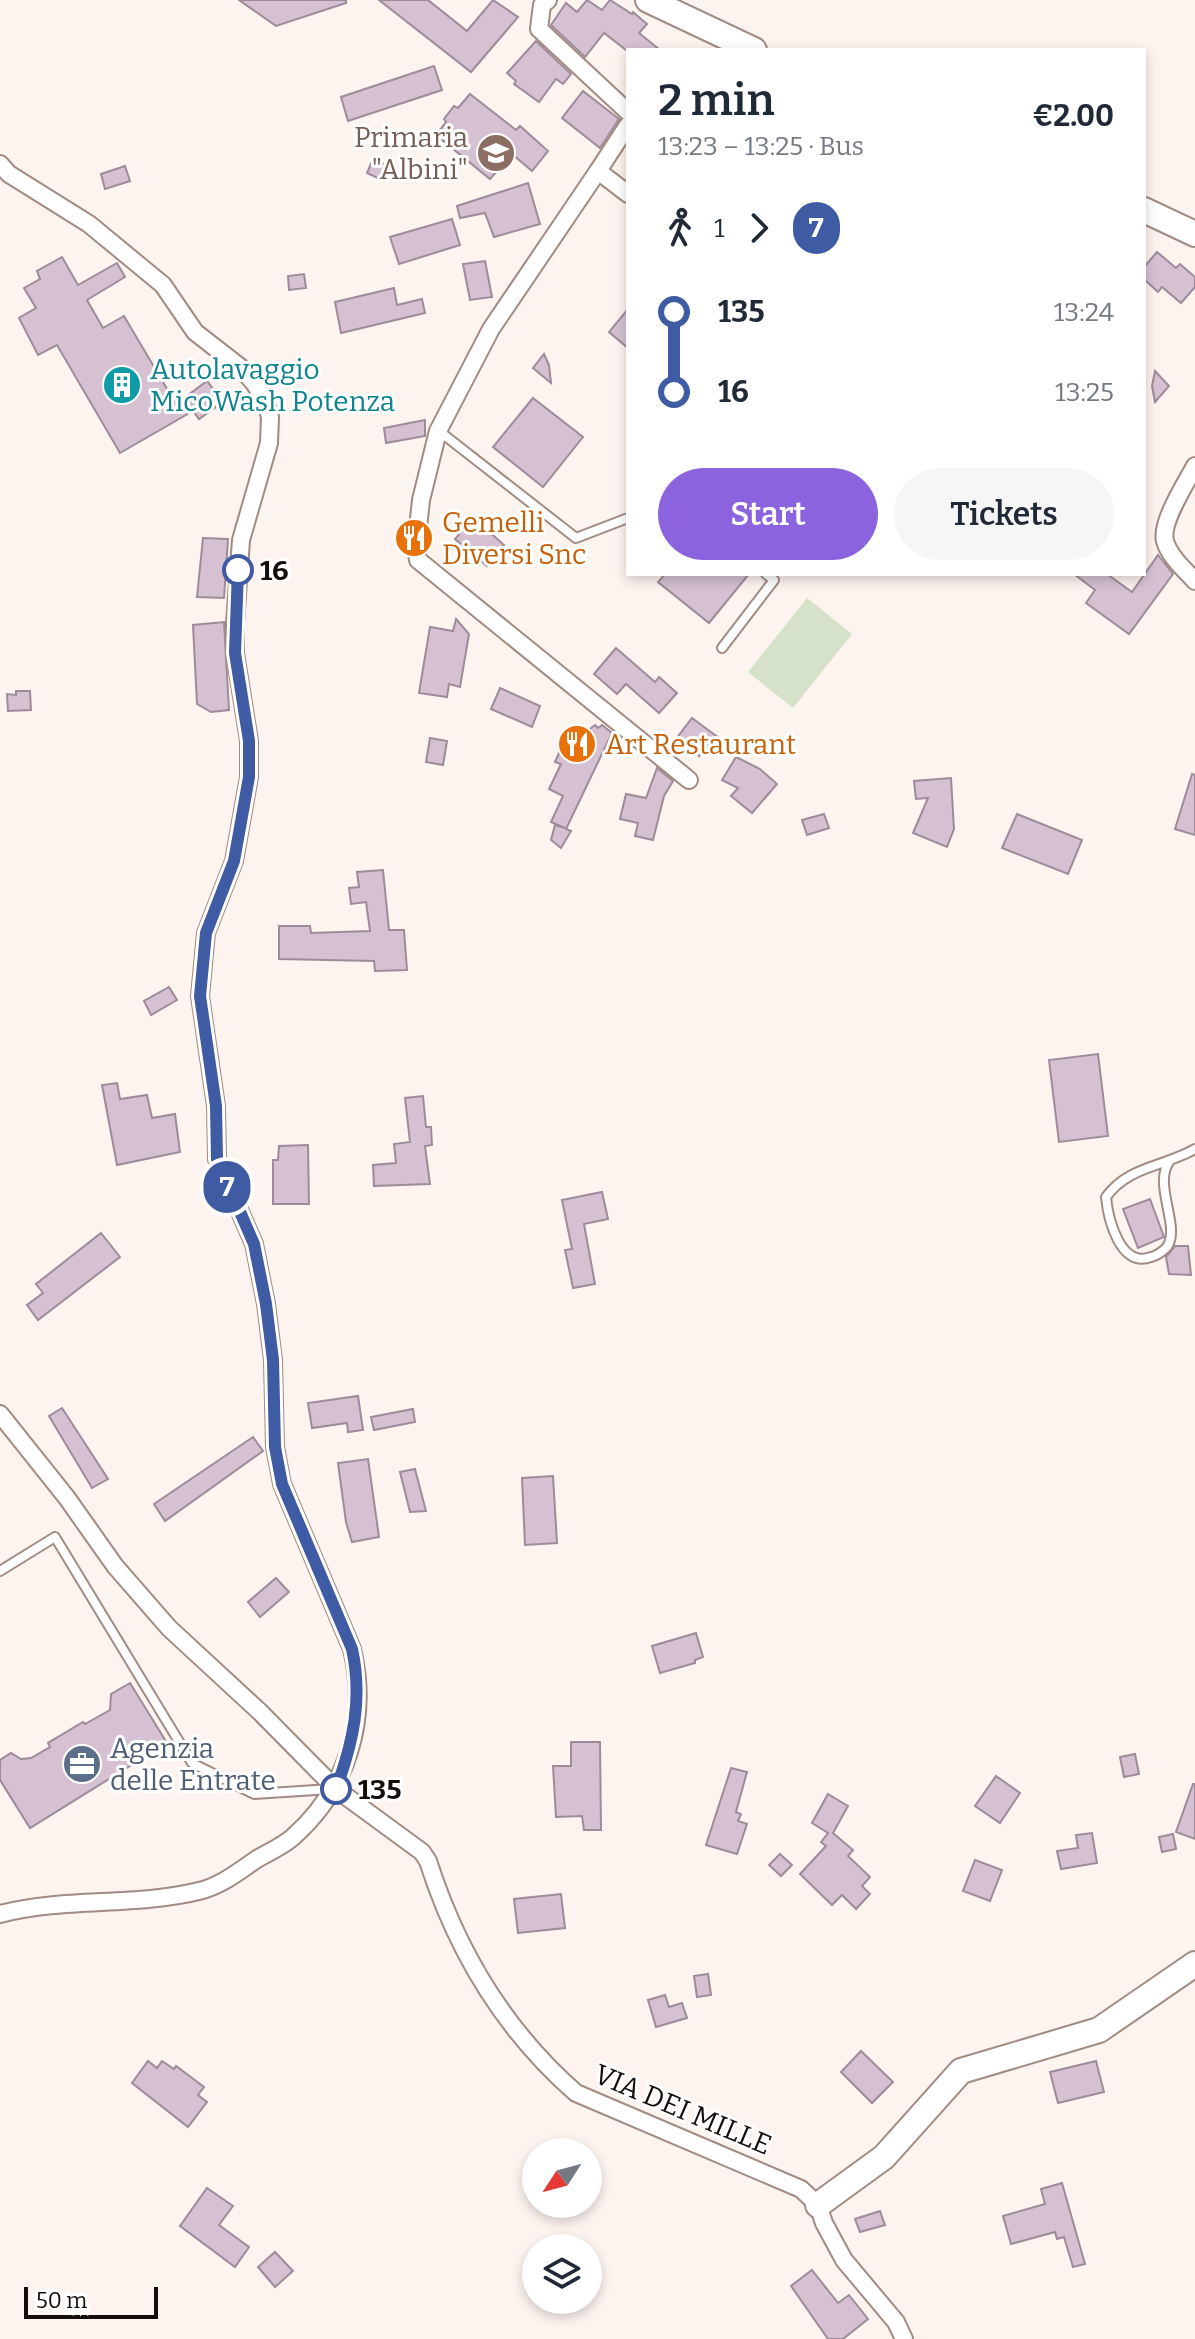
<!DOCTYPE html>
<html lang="en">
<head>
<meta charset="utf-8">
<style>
  :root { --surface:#fff; --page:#f6f6f7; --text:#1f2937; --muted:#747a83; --accent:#8b63de }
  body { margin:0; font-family:Bitter,serif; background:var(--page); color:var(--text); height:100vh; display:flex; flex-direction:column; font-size:30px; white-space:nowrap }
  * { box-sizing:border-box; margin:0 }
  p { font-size:26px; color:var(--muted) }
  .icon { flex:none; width:44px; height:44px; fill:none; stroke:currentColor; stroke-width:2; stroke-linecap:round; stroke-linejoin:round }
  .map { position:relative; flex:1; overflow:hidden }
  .panel { position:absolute; left:626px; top:48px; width:520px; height:528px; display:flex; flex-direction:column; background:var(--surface); border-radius:0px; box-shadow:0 4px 12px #0003 }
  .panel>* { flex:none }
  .badge { padding:0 16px; border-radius:26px; font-size:28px; line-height:52px }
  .needle { width:52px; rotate:234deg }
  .controls { position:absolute; left:522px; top:2138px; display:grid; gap:16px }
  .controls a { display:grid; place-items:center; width:80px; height:80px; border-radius:50%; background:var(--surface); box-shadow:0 4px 12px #0003; font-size:40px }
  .scale { position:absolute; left:24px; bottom:20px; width:134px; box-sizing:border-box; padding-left:8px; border:4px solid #150d0a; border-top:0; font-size:22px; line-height:28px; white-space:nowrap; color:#150d0a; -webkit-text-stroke:6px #fff; paint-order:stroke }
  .map>.badge { position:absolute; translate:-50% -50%; box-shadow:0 0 0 4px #fff }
  .legs { display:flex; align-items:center; gap:12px; height:88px; padding:0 32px; font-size:26px }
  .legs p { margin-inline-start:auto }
  .headline { display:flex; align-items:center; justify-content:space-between; height:136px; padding:0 32px }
  h1 { font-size:44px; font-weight:600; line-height:60px }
  .button { display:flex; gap:16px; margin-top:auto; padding:16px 32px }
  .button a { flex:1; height:92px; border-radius:48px; background:var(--accent); color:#fff; font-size:32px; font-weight:600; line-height:92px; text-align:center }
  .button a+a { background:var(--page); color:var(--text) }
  ul { padding:0 32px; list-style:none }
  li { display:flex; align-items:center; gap:28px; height:80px; font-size:30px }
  li i { display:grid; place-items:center; width:12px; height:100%; margin:0 10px; background:currentColor }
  li i::after { content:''; width:20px; height:20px; margin:-10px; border:6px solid; border-radius:50%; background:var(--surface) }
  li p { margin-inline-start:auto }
  li:first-child i { background:linear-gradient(#0000 50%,currentColor 0) }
  li:last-child i { background:linear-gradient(currentColor 50%,#0000 0) }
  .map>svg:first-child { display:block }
  .green { fill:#d5e1c8 }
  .building { fill:#d5c1d1; stroke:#9e8b9a; stroke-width:2 }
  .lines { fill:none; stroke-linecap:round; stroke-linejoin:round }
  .lane-casing { stroke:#a18b82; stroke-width:12 }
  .street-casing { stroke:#a18b82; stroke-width:20 }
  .secondary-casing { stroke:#a18b82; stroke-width:28 }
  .lane { stroke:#fff; stroke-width:8 }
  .street { stroke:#fff; stroke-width:16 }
  .secondary { stroke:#fff; stroke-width:24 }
  .line-1-casing { stroke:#fff; stroke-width:18 }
  .line-1 { stroke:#3e5ba3; stroke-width:12 }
  .stop-1-dot { fill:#fff; stroke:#3e5ba3; stroke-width:4 }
  .labels { text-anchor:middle; stroke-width:6; stroke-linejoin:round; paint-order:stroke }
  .education-label { font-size:28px; fill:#785e54; stroke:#fff; text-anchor:end }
  .culture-label { font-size:28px; fill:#0d838f; stroke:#fff; text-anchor:start }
  .food-label { font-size:28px; fill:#c56008; stroke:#fff; text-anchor:start }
  .stop-label { font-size:28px; font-weight:bold; fill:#150d0a; stroke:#fff; text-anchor:start }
  .service-label { font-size:28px; fill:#4e5e75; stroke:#fff; text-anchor:start }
  .street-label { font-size:28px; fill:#150d0a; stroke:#fff }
</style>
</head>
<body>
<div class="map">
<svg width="1195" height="2339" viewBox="0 0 1195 2339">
  <rect width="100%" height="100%" fill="#fdf3ef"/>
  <polygon class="green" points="807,598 852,634 793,708 748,672"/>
  <g class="building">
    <polygon points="239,0 346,0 346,3 276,26"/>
    <polygon points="379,0 428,0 467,31 493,0 518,17 471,72"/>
    <polygon points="587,0 602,10 610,0 632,14 633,12 647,24 639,33 660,50 626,50 604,33 585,57 551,25 566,3 577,12"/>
    <polygon points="536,41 571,74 563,84 556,79 539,102 514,84 516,81 507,73"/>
    <polygon points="434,66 442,90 348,121 341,97"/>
    <polygon points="583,91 619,119 600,148 562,118"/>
    <polygon points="470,94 516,130 520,126 548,151 532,171 512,154 490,179 436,135 446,122 444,119 454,106 458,108"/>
    <polygon points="373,159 390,167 384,181 367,173"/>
    <polygon points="125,166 130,181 105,189 101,174"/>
    <polygon points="528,183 540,224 494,237 485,213 460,218 457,206"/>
    <polygon points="452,219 460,245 399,264 390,237"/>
    <polygon points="1157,252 1176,268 1180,264 1195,277 1195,287 1181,303 1162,287 1158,292 1144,279 1144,267"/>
    <polygon points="62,257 78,285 117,263 125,277 87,300 103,328 124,316 176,404 207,381 223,402 199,419 193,411 120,453 57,345 38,355 19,318 36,308 24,288 40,279 37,271"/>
    <polygon points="485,261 492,297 470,300 463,264"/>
    <polygon points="304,274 306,288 289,290 288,276"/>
    <polygon points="394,288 397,305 422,299 425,313 341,333 335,302"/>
    <polygon points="628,309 628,348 609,332"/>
    <polygon points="544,354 549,365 551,383 533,368"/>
    <polygon points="1155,371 1169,386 1155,402 1152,386"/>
    <polygon points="533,398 583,437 543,487 493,447"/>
    <polygon points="425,420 425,436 386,443 384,428"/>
    <polygon points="473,517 504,545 487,566 455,539"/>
    <polygon points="203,538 228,539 224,598 197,597"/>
    <polygon points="1158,555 1173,574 1129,634 1086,603 1095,590 1074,574 1107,574 1132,592"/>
    <polygon points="665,574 749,574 709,623 658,582"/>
    <polygon points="456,619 469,634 460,687 449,684 447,697 419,693 430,627 453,631"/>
    <polygon points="224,622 229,710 211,712 197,704 193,625"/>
    <polygon points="616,648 655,682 659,677 677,693 659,713 626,684 617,694 594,674"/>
    <polygon points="500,688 540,706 532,727 491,709"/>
    <polygon points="16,691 30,691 31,710 8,711 7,694 16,695"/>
    <polygon points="692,718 719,738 709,751 705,748 699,756 676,739"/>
    <polygon points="595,725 598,728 602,725 612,733 566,829 571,831 561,848 551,840 555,825 565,828 551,822 563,796 549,789 561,764 555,762 568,733 578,738"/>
    <polygon points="430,738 447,741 443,765 426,762"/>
    <polygon points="736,757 760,769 777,784 752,813 731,796 738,788 722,780"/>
    <polygon points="657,768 673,781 664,796 653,840 635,836 638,823 620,819 626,794 646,798"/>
    <polygon points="1192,774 1195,775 1195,835 1175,829"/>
    <polygon points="951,778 954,829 947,847 913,833 928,798 916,799 914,781"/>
    <polygon points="824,814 829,828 807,835 802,820"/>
    <polygon points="1017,814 1082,840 1068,874 1002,848"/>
    <polygon points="383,870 389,930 404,930 407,970 375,971 374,961 279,959 279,926 310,926 311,933 370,931 366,902 351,904 349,888 359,887 357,872"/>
    <polygon points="169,987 177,1000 151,1015 144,1001"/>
    <polygon points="1098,1054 1108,1136 1059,1142 1049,1060"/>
    <polygon points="117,1083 120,1099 147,1095 152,1118 175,1114 180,1152 117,1165 102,1085"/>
    <polygon points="423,1096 426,1127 431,1127 432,1145 425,1146 430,1184 374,1186 373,1165 396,1163 394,1144 410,1142 405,1098"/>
    <polygon points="308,1145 309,1204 273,1204 273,1160 278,1160 279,1146"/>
    <polygon points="602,1192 608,1219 584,1224 595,1284 573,1288 565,1250 572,1249 562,1200"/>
    <polygon points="1150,1199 1164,1237 1138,1248 1123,1209"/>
    <polygon points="101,1233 120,1257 38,1320 27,1305 43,1293 36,1284"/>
    <polygon points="1175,1246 1188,1246 1191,1275 1169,1274 1166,1257"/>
    <polygon points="358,1396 363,1430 348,1432 347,1423 312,1428 308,1403"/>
    <polygon points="62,1408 108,1479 92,1488 49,1416"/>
    <polygon points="413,1409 415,1422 374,1430 371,1417"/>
    <polygon points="253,1437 263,1451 165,1521 154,1504"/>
    <polygon points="368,1459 379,1537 352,1542 346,1522 338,1463"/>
    <polygon points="415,1469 426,1511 410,1512 400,1472"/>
    <polygon points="553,1476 557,1543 525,1545 522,1478"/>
    <polygon points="276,1578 289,1592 260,1617 248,1602"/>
    <polygon points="696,1633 703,1657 695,1660 695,1663 660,1673 652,1646"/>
    <polygon points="130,1683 167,1743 30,1828 0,1780 0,1760 11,1753 21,1759 31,1758 50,1747 48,1743 83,1722 85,1724 110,1710 111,1694"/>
    <polygon points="571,1742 600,1742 601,1830 584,1830 582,1816 556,1817 553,1766 571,1766"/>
    <polygon points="1135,1754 1139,1774 1124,1777 1120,1757"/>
    <polygon points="731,1768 747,1772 736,1812 741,1814 738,1821 747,1824 737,1854 706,1845"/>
    <polygon points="996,1776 1020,1793 1000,1823 975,1806"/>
    <polygon points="1193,1784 1195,1784 1195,1839 1176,1832"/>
    <polygon points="828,1794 848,1806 833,1833 853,1850 848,1856 870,1877 862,1886 870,1894 856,1909 842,1895 832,1905 800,1874 826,1846 821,1842 828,1833 812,1823"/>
    <polygon points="1092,1833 1097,1863 1061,1869 1057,1851 1078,1848 1076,1835"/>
    <polygon points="1173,1834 1176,1849 1162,1852 1159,1837"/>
    <polygon points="780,1854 792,1865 781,1876 769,1865"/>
    <polygon points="975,1860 1002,1870 990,1901 963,1891"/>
    <polygon points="561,1894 565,1928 518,1933 514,1899"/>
    <polygon points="708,1974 711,1995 697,1997 694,1976"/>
    <polygon points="665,1995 669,2007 682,2003 687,2018 656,2027 648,2000"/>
    <polygon points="861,2051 893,2082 872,2103 841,2072"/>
    <polygon points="148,2061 157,2068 162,2061 174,2069 176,2066 204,2087 198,2095 207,2102 188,2127 132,2083"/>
    <polygon points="1096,2061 1104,2092 1058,2103 1050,2072"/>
    <polygon points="1062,2183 1085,2264 1073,2267 1064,2237 1057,2239 1055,2232 1011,2244 1003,2216 1045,2204 1041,2189"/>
    <polygon points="207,2188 233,2206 219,2225 249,2247 235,2267 180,2226"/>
    <polygon points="880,2211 885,2225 860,2232 855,2219"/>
    <polygon points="275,2252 293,2271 275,2287 258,2267"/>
    <polygon points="812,2270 838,2303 849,2295 868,2319 843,2339 828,2339 791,2286"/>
  </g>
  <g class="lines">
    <defs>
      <g id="lane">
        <polyline points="439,431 576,538 628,518"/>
        <polyline points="722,648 774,580 766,574"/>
        <path d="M1169 1162C1153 1185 1181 1227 1167 1247 1163 1251 1156 1256 1151 1257 1120 1269 1108 1218 1106 1197 1128 1166 1164 1167 1195 1149"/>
        <polyline points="0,1571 55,1537 192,1763 254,1794 331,1789"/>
      </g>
      <g id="street">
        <polyline points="548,0 542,5 539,29 628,112"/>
        <path d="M0 164 9 174 89 224 163 285 195 332 240 367 254 383 265 400 270 417 269 443 241 540 235 623V653L249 741V777L234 861 206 933 200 996 216 1106 217 1159 254 1244 266 1304 273 1360 275 1447 282 1484 352 1649C369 1720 347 1789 293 1837 283 1846 269 1852 257 1859 239 1871 221 1886 199 1891 133 1907 66 1897 0 1914"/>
        <polyline points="598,171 628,125"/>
        <polyline points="628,194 598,171 491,329 438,431 421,500 416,546 418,560 689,780"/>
        <path d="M1195 466C1186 483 1160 523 1165 541 1169 556 1185 570 1195 581"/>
        <path d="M0 1414 67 1498 115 1566 169 1628 260 1712 336 1789 422 1852 428 1861C457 1952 504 2030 576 2093L801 2189 818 2205 824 2223 844 2260 896 2322 904 2339"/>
      </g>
      <g id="secondary">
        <polyline points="648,0 754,50"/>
        <polyline points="1144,210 1195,234"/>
        <polyline points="818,2205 884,2157 961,2071 1099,2030 1195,1964"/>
      </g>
    </defs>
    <use href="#lane" class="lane-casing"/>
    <use href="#street" class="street-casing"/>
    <use href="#secondary" class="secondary-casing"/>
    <use href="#lane" class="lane"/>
    <use href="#street" class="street"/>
    <use href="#secondary" class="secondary"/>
  </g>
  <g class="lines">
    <defs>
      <path id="line-1" d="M238 570 235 653 249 741V777L234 861 206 933 200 996 216 1106 217 1159 254 1244 266 1304 273 1360 275 1447 282 1484 352 1649C363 1699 353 1743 336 1789"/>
    </defs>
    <use href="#line-1" class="line-1-casing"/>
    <use href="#line-1" class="line-1"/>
  </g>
  <defs>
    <symbol id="school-disc" viewBox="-11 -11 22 22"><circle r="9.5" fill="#8d6e63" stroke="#fff"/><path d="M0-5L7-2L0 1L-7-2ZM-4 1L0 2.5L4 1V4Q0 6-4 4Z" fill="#fff"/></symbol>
    <symbol id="building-disc" viewBox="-11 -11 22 22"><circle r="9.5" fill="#0f9aa8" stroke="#fff"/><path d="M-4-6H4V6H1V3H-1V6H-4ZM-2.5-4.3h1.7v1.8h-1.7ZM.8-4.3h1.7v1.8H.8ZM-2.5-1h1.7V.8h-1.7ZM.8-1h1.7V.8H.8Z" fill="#fff"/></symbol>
    <symbol id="restaurant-disc" viewBox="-11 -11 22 22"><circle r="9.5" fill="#e8710a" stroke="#fff"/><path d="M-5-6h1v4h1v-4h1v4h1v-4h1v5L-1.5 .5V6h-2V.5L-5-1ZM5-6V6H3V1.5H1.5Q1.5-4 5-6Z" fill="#fff"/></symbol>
    <symbol id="office-disc" viewBox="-11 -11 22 22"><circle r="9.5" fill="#5c6f8a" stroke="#fff"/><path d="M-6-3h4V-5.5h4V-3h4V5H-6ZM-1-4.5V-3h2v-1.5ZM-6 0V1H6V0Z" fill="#fff"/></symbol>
  </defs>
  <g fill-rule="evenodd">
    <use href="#school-disc" x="474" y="131" width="44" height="44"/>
    <use href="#building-disc" x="100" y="363" width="44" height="44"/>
    <use href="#restaurant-disc" x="392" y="516" width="44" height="44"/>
    <use href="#restaurant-disc" x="555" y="722" width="44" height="44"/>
    <use href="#office-disc" x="60" y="1742" width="44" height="44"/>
  </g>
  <g class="stop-1-dot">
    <circle cx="238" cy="570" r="14"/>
    <circle cx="336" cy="1789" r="14"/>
  </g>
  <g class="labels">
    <g class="education-label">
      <text x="468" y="147">Primaria<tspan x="468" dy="32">"Albini"</tspan></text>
    </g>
    <g class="culture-label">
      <text x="150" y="379">Autolavaggio<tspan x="150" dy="32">MicoWash Potenza</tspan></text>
    </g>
    <g class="food-label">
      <text x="442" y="532">Gemelli<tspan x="442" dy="32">Diversi Snc</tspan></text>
      <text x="605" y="754">Art Restaurant</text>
    </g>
    <g class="stop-label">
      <text x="260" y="580">16</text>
      <text x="358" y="1799">135</text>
    </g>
    <g class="service-label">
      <text x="110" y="1758">Agenzia<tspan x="110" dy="32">delle Entrate</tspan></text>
    </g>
    <g class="street-label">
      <text transform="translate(683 2109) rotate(23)" y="10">VIA DEI MILLE</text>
    </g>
  </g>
</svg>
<div class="controls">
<a><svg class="needle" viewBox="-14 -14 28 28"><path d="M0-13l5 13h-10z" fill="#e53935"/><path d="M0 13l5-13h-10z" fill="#747a83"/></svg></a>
<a><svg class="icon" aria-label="layers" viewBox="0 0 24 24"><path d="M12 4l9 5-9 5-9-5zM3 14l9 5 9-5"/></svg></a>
</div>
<div class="scale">50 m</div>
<b class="badge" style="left:227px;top:1187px;background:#3e5ba3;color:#fff">7</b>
<section class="panel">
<div class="headline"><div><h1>2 min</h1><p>13:23 – 13:25 · Bus</p></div><b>€2.00</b></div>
<div class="legs"><svg class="icon" aria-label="walk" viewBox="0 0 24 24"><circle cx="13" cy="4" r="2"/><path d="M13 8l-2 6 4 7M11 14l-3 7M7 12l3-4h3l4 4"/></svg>1<svg class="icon" aria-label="forward" viewBox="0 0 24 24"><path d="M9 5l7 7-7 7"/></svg><b class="badge" style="background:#3e5ba3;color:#fff">7</b></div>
<ul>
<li><i style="color:#3e5ba3"></i><b>135</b><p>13:24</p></li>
<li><i style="color:#3e5ba3"></i><b>16</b><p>13:25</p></li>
</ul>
<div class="button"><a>Start</a><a>Tickets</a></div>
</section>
</div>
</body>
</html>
